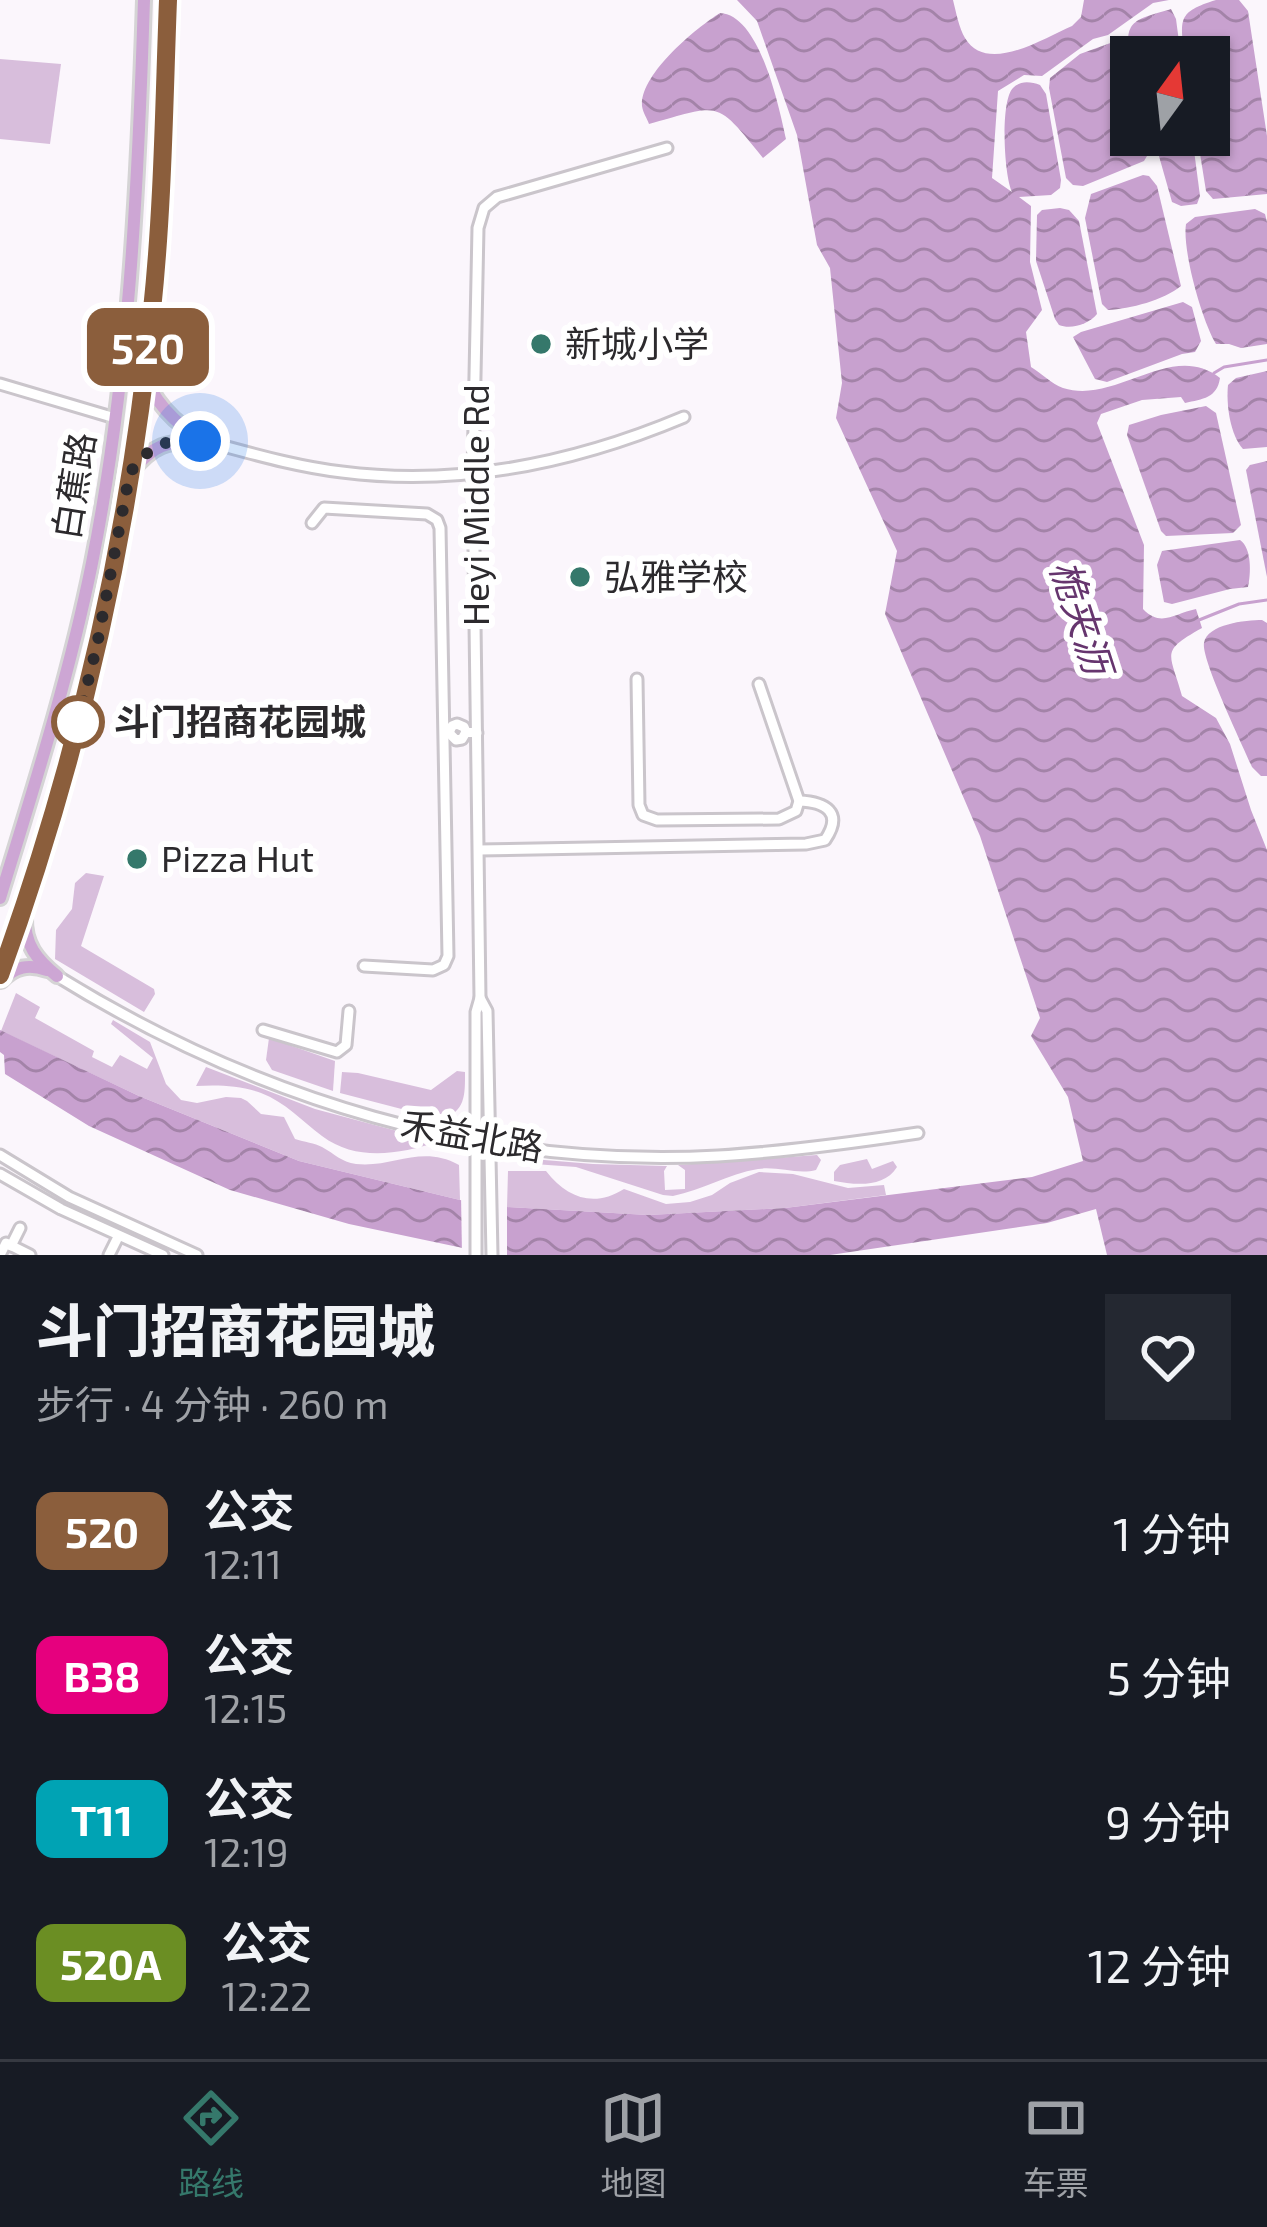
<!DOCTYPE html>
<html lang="zh">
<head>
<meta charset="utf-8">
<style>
  :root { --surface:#171b24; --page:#242831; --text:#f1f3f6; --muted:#9ea1a6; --line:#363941; --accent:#35786b }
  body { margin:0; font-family:"Exo 2","Noto Sans SC",sans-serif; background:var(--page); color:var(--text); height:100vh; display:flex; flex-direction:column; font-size:45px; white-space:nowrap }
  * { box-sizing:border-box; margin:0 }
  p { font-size:39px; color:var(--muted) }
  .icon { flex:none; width:66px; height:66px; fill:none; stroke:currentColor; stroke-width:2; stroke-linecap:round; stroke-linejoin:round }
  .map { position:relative; height:1255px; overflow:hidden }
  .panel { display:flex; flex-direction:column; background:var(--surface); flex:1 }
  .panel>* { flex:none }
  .badge { padding:0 24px; border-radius:18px; font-size:42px; line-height:78px }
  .needle { width:78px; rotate:15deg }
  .buttons { position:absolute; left:1110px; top:36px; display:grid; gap:24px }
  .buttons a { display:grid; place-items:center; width:120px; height:120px; border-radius:0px; background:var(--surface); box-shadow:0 3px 9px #0004; font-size:60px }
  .you { position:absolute; width:60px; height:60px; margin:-30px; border:9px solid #fff; border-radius:50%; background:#1a73e8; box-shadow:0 0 0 18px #1a73e833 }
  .map>.badge { position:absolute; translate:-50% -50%; box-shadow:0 0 0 6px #fff }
  .round { display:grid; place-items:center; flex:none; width:126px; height:126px; border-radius:0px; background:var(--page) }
  .summary { display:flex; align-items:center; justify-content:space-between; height:204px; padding:0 36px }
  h1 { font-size:57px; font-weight:800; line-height:90px }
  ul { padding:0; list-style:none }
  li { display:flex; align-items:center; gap:36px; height:144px; padding:0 36px }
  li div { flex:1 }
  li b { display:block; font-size:45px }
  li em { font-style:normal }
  li .badge { min-width:132px; font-weight:700; text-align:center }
  .menu { display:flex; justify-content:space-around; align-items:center; height:168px; border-top:3px solid var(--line); background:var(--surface); font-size:33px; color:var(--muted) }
  .menu a { display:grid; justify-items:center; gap:6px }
  .menu .selected { color:var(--accent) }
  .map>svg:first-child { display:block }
  .grass { fill:#d8bedc }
  .water { fill:url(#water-waves) }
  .pier { fill:#fbf6fc }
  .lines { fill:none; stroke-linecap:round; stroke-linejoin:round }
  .stream { stroke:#c8a1cf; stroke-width:3 }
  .minor-casing { stroke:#cac5cb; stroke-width:15 }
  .major-casing { stroke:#d5d4d5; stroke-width:18 }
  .minor { stroke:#fff; stroke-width:9 }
  .major { stroke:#cda6d4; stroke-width:12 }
  .line-casing { stroke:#fff; stroke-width:27 }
  .line { stroke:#8b5e3c; stroke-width:18 }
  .walk { stroke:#2c2a2d; stroke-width:12; stroke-dasharray:0 21.6 }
  .poi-dot { fill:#35786b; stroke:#fff; stroke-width:4.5 }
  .stop-dot { fill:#fff; stroke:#8b5e3c; stroke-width:6 }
  .labels { text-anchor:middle; stroke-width:12; stroke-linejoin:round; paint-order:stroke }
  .poi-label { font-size:36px; fill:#2c2a2d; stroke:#fff; text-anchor:start }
  .street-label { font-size:36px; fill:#2c2a2d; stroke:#fff }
  .stop-label { font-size:36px; font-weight:bold; fill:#2c2a2d; stroke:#fff; text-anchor:start }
  .water-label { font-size:39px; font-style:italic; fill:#66356e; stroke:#fff }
</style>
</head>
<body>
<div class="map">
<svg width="1267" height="1255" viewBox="0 0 1267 1255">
  <defs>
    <pattern id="water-waves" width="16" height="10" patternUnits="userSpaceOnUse" patternTransform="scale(3)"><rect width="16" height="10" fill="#c8a1cf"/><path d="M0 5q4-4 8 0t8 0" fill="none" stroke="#a383a8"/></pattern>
  </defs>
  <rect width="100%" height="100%" fill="#fbf6fc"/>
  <g class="grass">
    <polygon points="0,59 61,64 50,144 0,139"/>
    <polygon points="86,873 104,876 81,946 154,989 155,994 144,1012 55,959 56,930 72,909 75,883"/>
    <path d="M16 993 40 1007 35 1018 94 1051 92 1057 112 1067 120 1055 147 1069 153 1058 111 1024 113 1020 150 1042 166 1084 181 1100 197 1103 226 1097 241 1098 247 1101 261 1114 284 1117 295 1139C304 1142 315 1143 322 1147 335 1154 341 1162 356 1164 394 1168 421 1144 459 1165L460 1200 299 1161 139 1096 1 1031Z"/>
    <polygon points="269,1038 335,1061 333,1091 272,1070 266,1060"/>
    <path d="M206 1067 315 1109 438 1142C399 1154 357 1162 322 1136 302 1121 285 1102 261 1093 240 1085 217 1085 196 1086Z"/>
    <path d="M457 1071 465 1072C465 1094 466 1113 440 1119L340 1093 342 1072 358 1073 431 1090Z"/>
    <path d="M817 1155 821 1160 816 1170C798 1175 777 1166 758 1169 728 1174 702 1190 673 1196L663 1195 576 1167 520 1163V1158L593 1164 667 1166 664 1171 665 1190 685 1189V1170L678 1165Z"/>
    <path d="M867 1159 872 1169 893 1161 897 1167C884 1188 856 1185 834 1181V1172L840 1165Z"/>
    <path d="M508 1171H546C567 1198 594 1208 624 1189L666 1204 690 1202 712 1195 730 1183 759 1172 793 1174 848 1188 884 1185 886 1195 785 1208 648 1215 507 1207Z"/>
  </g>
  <g class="water">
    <path d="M737 0H953C956 12 959 28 965 38 987 75 1044 38 1072 26L1081 17 1084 0H1169L1153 3 1108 35 1093 39 1042 76 1024 75 998 91 992 178 1012 192C1004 176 1000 101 1013 88 1021 80 1031 82 1040 85L1046 94 1061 180 1060 188 1051 195 1019 197 1031 206 1030 262 1042 310 1026 332 1031 367C1041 373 1052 384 1063 388 1117 405 1171 340 1220 378 1217 398 1203 399 1185 403L1181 397 1142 400 1101 414 1097 423 1144 545 1143 609C1161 628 1175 613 1196 609L1202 628C1159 652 1170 652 1182 696L1216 718 1230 744 1251 810 1267 850V1255H1107L1096 1209 1047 1223 830 1255H496L349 1224 230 1190 89 1126 5 1074 4 1055 0 1052V1030L139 1096 299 1161 460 1200 507 1207 648 1215 785 1208 1032 1177 1083 1161 1068 1097 1031 1036 1040 1018 980 836 885 614 897 551 836 418 842 383 830 268 817 245 797 135 757 21Z"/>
    <path d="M1216 0H1239L1248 11 1267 136V194L1213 199 1206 191 1197 135H1209V57H1185C1180 19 1177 12 1216 0Z"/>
    <path d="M1171 9 1176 19 1181 57H1131C1121 18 1140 19 1171 9Z"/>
    <path d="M720 13C760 15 779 107 786 139L763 158C715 99 722 104 649 124 647 118 643 113 642 106 640 74 696 28 720 13Z"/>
    <path d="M1116 41C1134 68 1131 104 1131 135H1142L1147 156 1144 161 1083 186 1073 185 1066 178 1049 88 1050 78 1080 54Z"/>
    <polygon points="1153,135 1192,135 1200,196 1197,204 1181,206 1172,202"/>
    <path d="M1143 175 1149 176 1157 186 1181 286C1164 300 1130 309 1108 310L1102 304 1085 218 1091 194Z"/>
    <path d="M1060 208 1069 210 1079 221 1097 314C1089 324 1071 330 1059 325L1055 319 1036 261 1037 215 1042 210Z"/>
    <path d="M1255 209 1265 214 1267 222V344L1241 348 1229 344H1216C1202 321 1182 250 1186 224L1195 217Z"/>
    <polygon points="1183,302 1192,307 1201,341 1195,352 1182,354 1107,382 1095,379 1073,337 1081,332"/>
    <path d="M1267 371V447L1243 449C1230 435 1226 404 1228 385L1236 378Z"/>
    <polygon points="1206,406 1216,413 1241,525 1233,533 1166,536 1161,531 1127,435 1129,425 1161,415"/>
    <polygon points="1267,461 1267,577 1246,470 1250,465"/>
    <path d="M1240 540C1252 548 1251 574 1248 587L1230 589 1172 604 1164 602 1157 565 1162 551Z"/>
    <path d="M1262 620 1267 623V776H1261L1252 767C1243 746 1201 659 1204 643 1207 624 1246 620 1262 620Z"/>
  </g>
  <polygon class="pier" points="461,1194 507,1201 507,1255 462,1255"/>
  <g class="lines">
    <g class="stream">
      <polyline points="1214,373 1224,367 1267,360"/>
      <polyline points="1199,620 1239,604 1267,600"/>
    </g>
    <defs>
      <g id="minor">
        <polyline points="0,384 115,418"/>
        <path d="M216 444C257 455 299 467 342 472 459 487 577 462 684 417"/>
        <polyline points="312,523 324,508 427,514 437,520 440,528 448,956 444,965 433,970 364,966"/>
        <polyline points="637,679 639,805 643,815 657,820 779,819 796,811 799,801 759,684"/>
        <polyline points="466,732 462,739 456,740 449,733 452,726 457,724 464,727 466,732 477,733"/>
        <path d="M479 850 806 844 825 840C844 812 825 802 799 801"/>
        <path d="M57 976C256 1099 482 1169 718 1156 785 1152 851 1143 918 1133"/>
        <polyline points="480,998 487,1011 492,1255"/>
        <polyline points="263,1030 337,1052 346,1045 349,1011"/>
        <polyline points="0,1155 69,1197 197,1255"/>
        <polyline points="0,1174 61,1209 163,1255"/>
        <polyline points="11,1246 20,1228"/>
        <polyline points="0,1255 6,1243 30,1255"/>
        <polyline points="109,1255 118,1237"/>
        <polyline points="476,1255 476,1012 480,998 473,474 478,228 484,208 497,197 667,148"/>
      </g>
      <g id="major">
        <path d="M145 378C160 410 182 432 216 444"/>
        <path d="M131 472C153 445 167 440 202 442"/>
        <path d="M0 898C34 787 69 677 92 563 129 378 138 188 144 0"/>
        <path d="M25 917C24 944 37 960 57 976"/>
        <path d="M0 975C20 920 40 866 56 811 103 648 135 478 152 310 163 207 164 103 168 0"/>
        <path d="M1 981C15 966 29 964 47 970"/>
      </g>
    </defs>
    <use href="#minor" class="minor-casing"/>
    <use href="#major" class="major-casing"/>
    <use href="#minor" class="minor"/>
    <use href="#major" class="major"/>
  </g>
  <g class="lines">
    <defs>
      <path id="line" d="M0 975C78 761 129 537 152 310 163 207 164 103 168 0"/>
    </defs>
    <use href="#line" class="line-casing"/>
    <use href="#line" class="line"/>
    <polyline class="walk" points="78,722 97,645 130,472 150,450 166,443 200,441"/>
  </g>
  <g class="poi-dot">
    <circle cx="541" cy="344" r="12"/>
    <circle cx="580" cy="577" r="12"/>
    <circle cx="137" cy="859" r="12"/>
  </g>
  <circle class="stop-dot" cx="78" cy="722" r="24"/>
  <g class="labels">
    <g class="poi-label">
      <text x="565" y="357">新城小学</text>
      <text x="604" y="590">弘雅学校</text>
      <text x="161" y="872">Pizza Hut</text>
    </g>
    <g class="street-label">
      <text transform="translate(74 486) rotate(-81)" y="13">白蕉路</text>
      <text transform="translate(476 505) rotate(-90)" y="13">Heyi Middle Rd</text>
      <text transform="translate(472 1136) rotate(10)" y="13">禾益北路</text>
    </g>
    <g class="stop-label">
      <text x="114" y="735">斗门招商花园城</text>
    </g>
    <g class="water-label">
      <text transform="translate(1081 617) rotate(72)" y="14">桅夹沥</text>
    </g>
  </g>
</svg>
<div class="buttons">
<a><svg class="needle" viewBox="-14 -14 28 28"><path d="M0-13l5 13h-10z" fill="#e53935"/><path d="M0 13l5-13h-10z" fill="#9ea1a6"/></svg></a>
</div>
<div class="you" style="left:200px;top:441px"></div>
<b class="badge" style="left:148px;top:347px;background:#8b5e3c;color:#fff">520</b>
</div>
<section class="panel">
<div class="summary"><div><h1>斗门招商花园城</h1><p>步行 · 4 分钟 · 260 m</p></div><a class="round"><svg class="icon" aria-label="heart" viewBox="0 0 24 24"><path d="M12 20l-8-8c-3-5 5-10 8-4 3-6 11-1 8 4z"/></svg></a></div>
<ul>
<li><span class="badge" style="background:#8b5e3c;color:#fff">520</span><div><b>公交</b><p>12:11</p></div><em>1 分钟</em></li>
<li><span class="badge" style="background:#e6007e;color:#fff">B38</span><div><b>公交</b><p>12:15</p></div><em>5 分钟</em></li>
<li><span class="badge" style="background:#00a3b4;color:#fff">T11</span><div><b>公交</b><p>12:19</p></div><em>9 分钟</em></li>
<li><span class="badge" style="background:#6b8e23;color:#fff">520A</span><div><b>公交</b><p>12:22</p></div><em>12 分钟</em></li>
</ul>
</section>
<nav class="menu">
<a class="selected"><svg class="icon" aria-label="directions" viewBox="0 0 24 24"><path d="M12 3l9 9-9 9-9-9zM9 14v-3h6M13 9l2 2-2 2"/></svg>路线</a>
<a><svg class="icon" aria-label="map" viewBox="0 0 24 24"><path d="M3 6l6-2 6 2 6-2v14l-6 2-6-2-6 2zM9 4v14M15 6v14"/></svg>地图</a>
<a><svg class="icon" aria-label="tickets" viewBox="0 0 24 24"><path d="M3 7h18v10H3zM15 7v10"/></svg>车票</a>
</nav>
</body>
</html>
